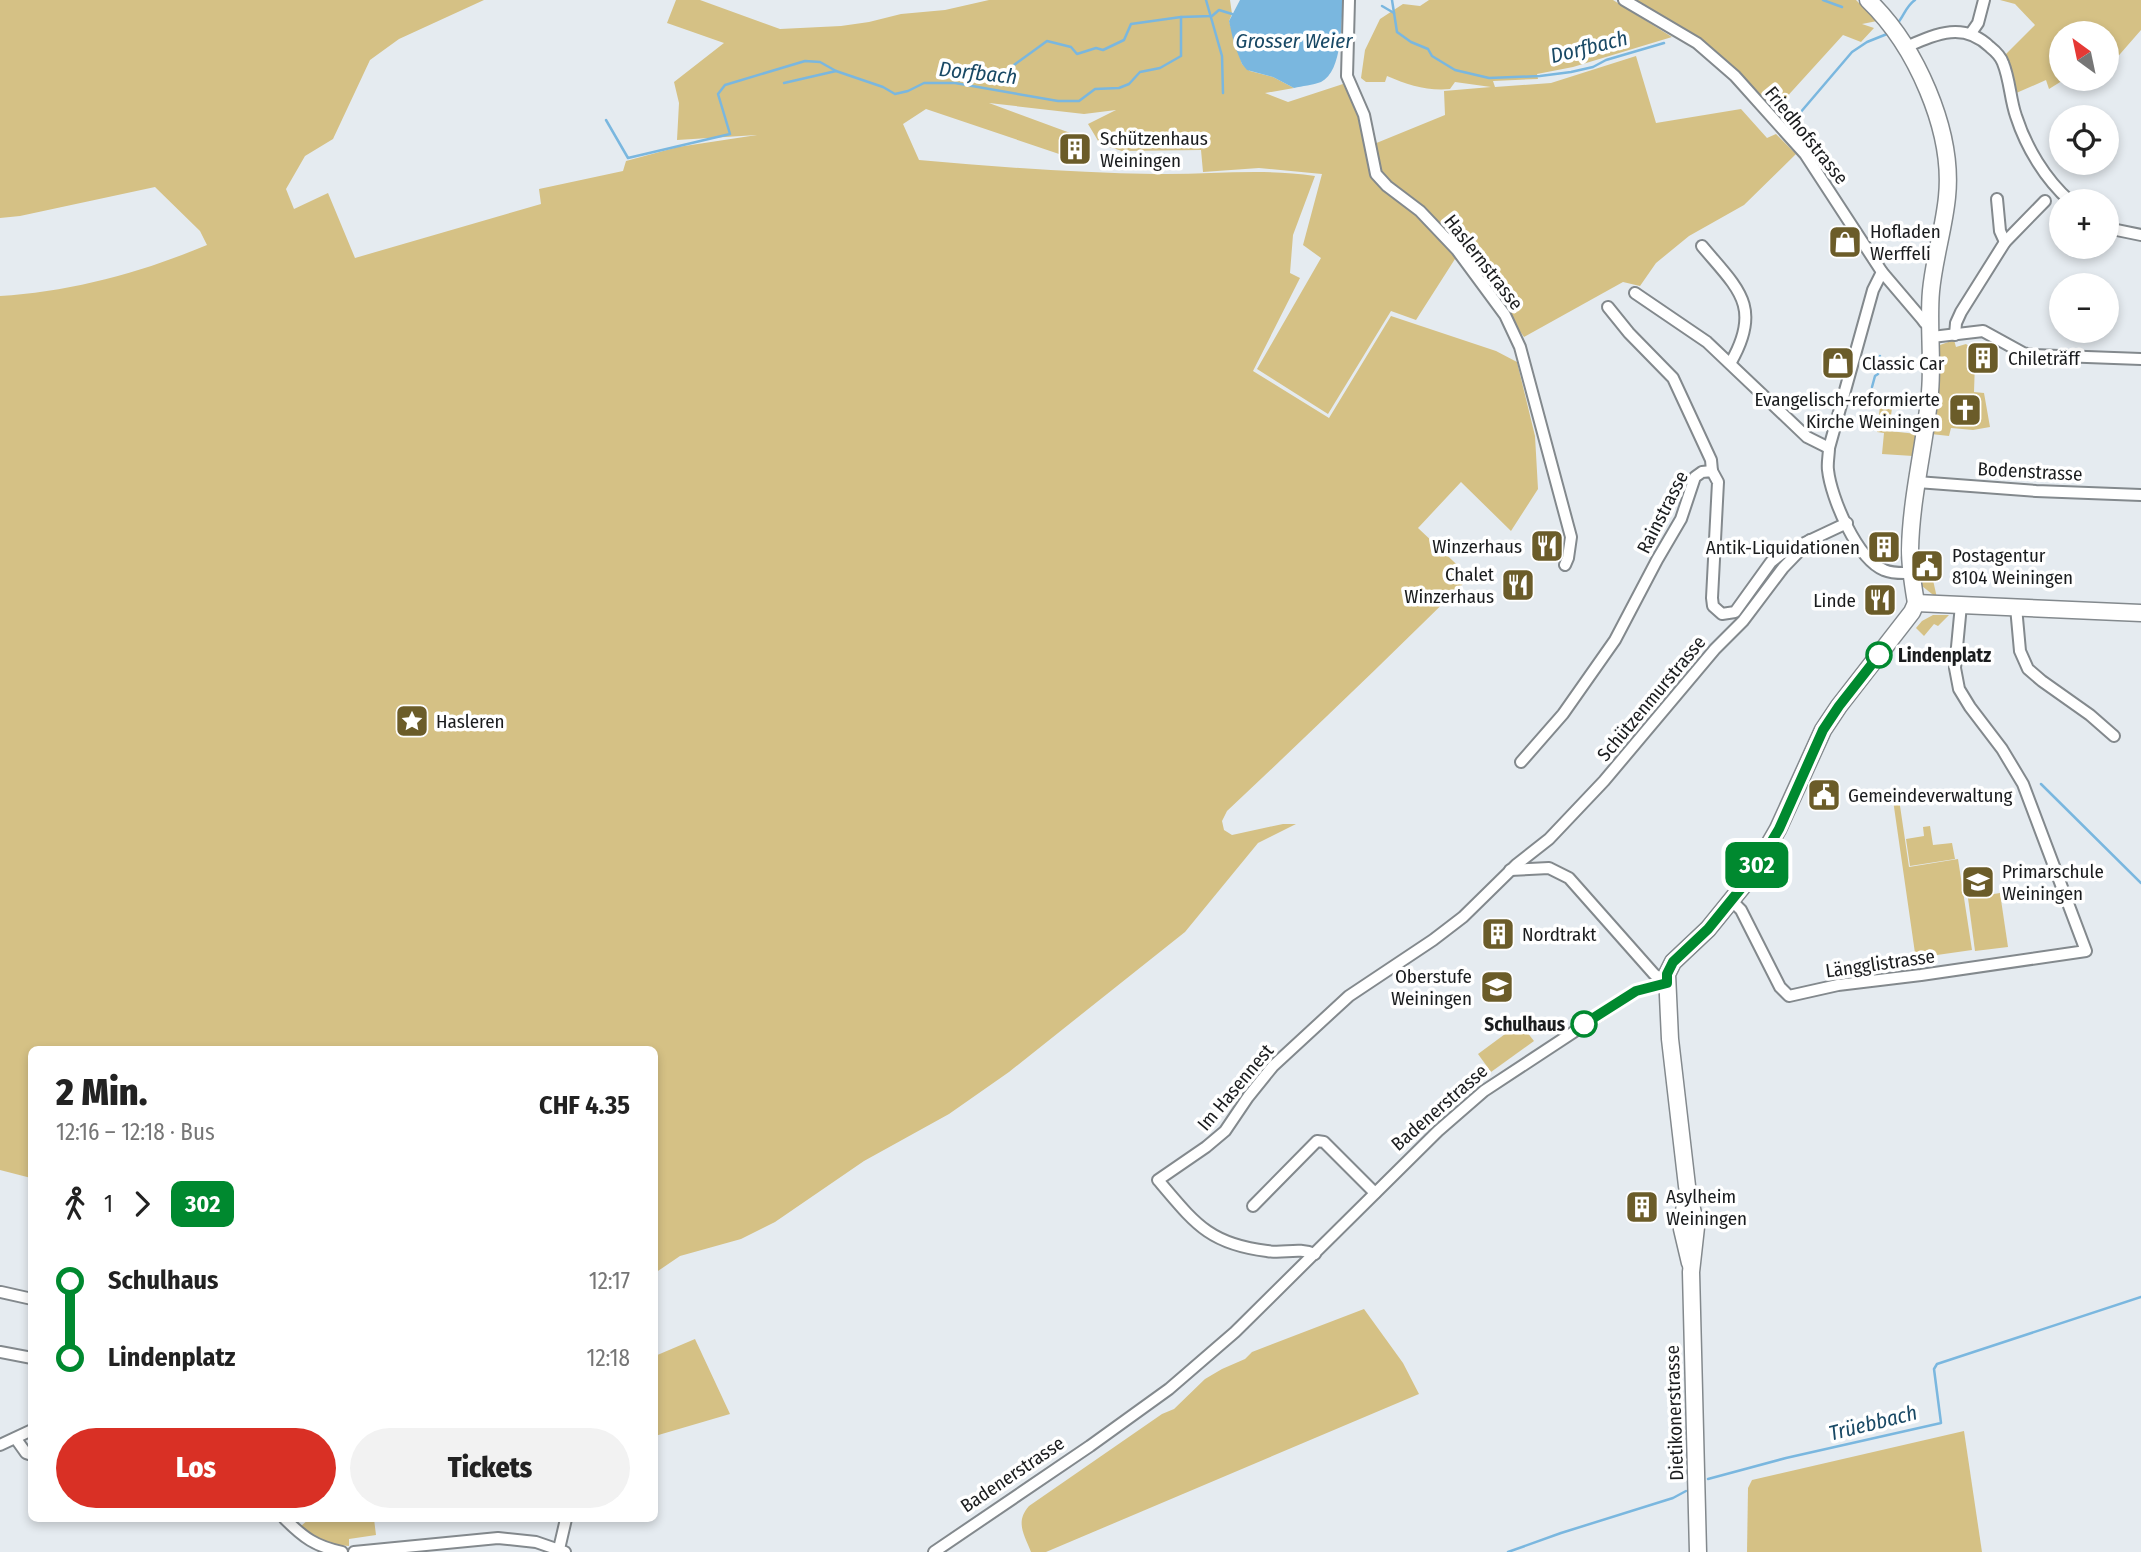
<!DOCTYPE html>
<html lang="de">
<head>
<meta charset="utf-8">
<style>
  :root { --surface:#fff; --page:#f2f2f2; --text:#222; --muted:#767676; --accent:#d93025 }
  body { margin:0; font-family:"Fira Sans Condensed",sans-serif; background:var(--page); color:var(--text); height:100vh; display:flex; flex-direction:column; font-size:26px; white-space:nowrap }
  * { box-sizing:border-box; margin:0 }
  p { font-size:23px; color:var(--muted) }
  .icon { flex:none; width:38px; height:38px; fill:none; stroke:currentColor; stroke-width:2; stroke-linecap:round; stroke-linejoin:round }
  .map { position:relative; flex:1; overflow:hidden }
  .drawer { position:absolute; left:28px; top:1046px; width:630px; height:476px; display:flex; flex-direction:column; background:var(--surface); border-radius:10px; box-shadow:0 4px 10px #0003 }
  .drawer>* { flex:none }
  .badge { padding:0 14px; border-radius:10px; font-size:24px; line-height:46px }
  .needle { width:46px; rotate:327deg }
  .buttons { position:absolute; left:2049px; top:21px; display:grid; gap:14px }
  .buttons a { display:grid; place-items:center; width:70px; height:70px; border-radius:50%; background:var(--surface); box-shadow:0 4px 10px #0003; font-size:35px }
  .map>.badge { position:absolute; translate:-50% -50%; box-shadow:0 0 0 4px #fff }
  .legs { display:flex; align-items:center; gap:10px; height:77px; padding:0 28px; font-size:23px }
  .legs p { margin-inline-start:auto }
  .summary { display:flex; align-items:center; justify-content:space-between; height:119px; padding:0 28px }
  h1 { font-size:38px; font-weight:800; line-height:52px }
  .cta { display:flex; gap:14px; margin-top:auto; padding:14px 28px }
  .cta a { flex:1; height:80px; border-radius:42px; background:var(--accent); color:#fff; font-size:28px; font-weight:800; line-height:80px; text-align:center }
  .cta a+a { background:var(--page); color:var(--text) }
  ul { padding:0 28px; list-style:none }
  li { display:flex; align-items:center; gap:24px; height:77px; font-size:26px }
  li i { display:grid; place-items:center; width:10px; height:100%; margin:0 9px; background:currentColor }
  li i::after { content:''; width:18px; height:18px; margin:-9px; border:5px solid; border-radius:50%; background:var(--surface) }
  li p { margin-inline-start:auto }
  li:first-child i { background:linear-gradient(#0000 50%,currentColor 0) }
  li:last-child i { background:linear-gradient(currentColor 50%,#0000 0) }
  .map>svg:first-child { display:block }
  .green { fill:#d5c185 }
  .water { fill:#7ab7df }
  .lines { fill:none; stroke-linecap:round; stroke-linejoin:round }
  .stream { stroke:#7ab7df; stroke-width:2.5 }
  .street-casing { stroke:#83898d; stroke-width:14 }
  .secondary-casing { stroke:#83898d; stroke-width:19 }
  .street { stroke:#fff; stroke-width:10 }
  .secondary { stroke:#fff; stroke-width:16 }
  .line-1-casing { stroke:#fff; stroke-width:16 }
  .line-1 { stroke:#00892f; stroke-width:10 }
  .stop-1-dot { fill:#fff; stroke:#00892f; stroke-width:3.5 }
  .labels { text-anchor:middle; stroke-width:7; stroke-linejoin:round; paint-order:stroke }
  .street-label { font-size:19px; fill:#1a1c1e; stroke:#fff }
  .poi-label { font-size:19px; fill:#1a1c1e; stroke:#fff; text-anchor:start }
  .stop-label { font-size:19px; font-weight:bold; fill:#1a1c1e; stroke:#fff; text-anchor:start }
  .water-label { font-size:21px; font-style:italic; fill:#194965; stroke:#fff }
</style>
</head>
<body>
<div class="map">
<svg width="2141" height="1552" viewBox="0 0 2141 1552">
  <rect width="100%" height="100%" fill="#e5ebf0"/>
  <g class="green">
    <path d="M0 0H484L399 39 370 60 333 139 305 156 286 189 294 209 328 193 355 258 541 204 539 189 623 171 626 161 678 147 757 135 677 140 679 103 674 82 724 43 667 23 676 0H700L780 29 841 26 869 22 901 14 945 10 989 0H1230L1232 14 1229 21 1242 64 1250 71 1273 77 1294 88 1265 93 1288 102 1343 84 1374 144 1445 115 1444 91 1491 87 1455 82 1450 89C1427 91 1408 85 1387 76L1385 82H1366L1361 78 1365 50 1380 19 1403 4 1420 6 1429 0H1613L1672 37 1573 67 1537 74 1538 79 1493 81 1495 87 1551 83 1636 56 1656 123 1741 109 1767 138 1776 134 1796 154 1744 205 1689 236 1656 263 1640 286 1623 282 1524 337 1462 248 1416 320 1391 311 1328 414 1257 369 1321 258 1303 245 1322 174 1259 168 1203 172 1201 150 1122 151 1100 144 1088 124 1116 110 1084 114 989 103 1073 134 1065 156 926 109 903 124 919 160C998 167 1076 173 1155 174 1209 175 1261 168 1315 176L1293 235 1290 273 1300 278 1253 371 1329 418 1391 316 1496 351 1517 362 1535 436 1538 489 1511 531 1461 482 1418 528 1470 577C1390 656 1309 734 1227 811L1222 821 1224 830 1232 835 1283 824H1296L1258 843 1185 932 1009 1072 949 1114 864 1161 775 1222 741 1239 680 1256 655 1273 654 1050H32L31 1178 0 1170V296C70 292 143 272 207 245L200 231 155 187 20 216 0 218Z"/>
    <polygon points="1629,0 1856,0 1877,21 1862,24 1874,28 1861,42 1843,35 1772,113 1715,50"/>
    <polygon points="2000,0 2141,0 2141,30 2107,69 2107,33 2062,33 2062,79 2065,79 2049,89 2046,80 2014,94 2003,57 2035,25 2015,4"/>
    <polygon points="1954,340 1956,347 1966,344 1972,349 1969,360 1975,362 1974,392 1984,393 1990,427 1973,430 1951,428 1949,436 1931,434 1937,399 1940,345"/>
    <polygon points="1880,406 1892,408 1889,431 1917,434 1913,456 1882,454 1884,433 1877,432"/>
    <polygon points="1931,571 1937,598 1922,586 1917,572"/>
    <polygon points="1933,615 1949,615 1938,626 1934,624 1924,636 1916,628 1922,621"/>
    <polygon points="1899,799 1909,867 1958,859 1972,950 1923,957 1924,966 1917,967 1893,800"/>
    <polygon points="1930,826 1933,845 1952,843 1955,859 1910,866 1906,839 1924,836 1923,827"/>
    <polygon points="2000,893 2008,947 1975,951 1968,898"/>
    <polygon points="1520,1023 1534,1041 1491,1072 1478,1054"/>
    <path d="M1364 1309 1403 1363 1419 1394 1046 1552H1031C1024 1534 1015 1522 1029 1506L1162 1414 1174 1409 1205 1379 1222 1369 1245 1359 1252 1352Z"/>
    <polygon points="695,1339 730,1414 655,1436 655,1356"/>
    <polygon points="1964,1431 1982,1552 1747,1552 1748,1488 1752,1480"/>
    <polygon points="309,1519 374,1519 376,1535 349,1539 349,1546 326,1544 301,1526"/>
  </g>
  <path class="water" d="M1240 0H1343C1341 22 1343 71 1321 82 1313 85 1302 86 1294 88L1273 77 1247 70 1242 64 1234 44 1229 21Z"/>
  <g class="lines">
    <g class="stream">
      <polyline points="1206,0 1222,56 1223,93"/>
      <polyline points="1392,0 1397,32 1411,42 1428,49 1432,56 1455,70 1489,78 1540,76 1571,72 1593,67 1606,60 1664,43"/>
      <polyline points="1823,0 1842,7"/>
      <polyline points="1382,6 1394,13"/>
      <path d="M1897 24C1904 16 1906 6 1915 0"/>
      <polyline points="1014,65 1047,41 1071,47 1077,54 1096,48 1103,50 1124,40 1131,24 1181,17 1212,16 1219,10 1232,14"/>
      <polyline points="784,83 836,71"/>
      <polyline points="606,120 628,158 730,134 718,94 725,85 805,61 820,62 836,71 883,87 895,94 908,91 924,83 955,83 1058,101 1079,101 1095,89 1119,88 1129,84 1140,72 1160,68 1181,56 1181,17"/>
      <polyline points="1788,127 1852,52 1867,42 1887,34"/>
      <polyline points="1872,387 1875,376 1878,374 1880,356"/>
      <polyline points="2041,784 2141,883"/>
      <polyline points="1708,1479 1786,1458 1941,1423 1934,1369 1937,1364 2141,1297"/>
      <polyline points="1508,1552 1561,1533 1673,1498 1686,1491"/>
    </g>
    <defs>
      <g id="street">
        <polyline points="1349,0 1347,76 1364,115 1376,174 1387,186 1420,211 1457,250 1505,315 1520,347 1571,537 1568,558 1565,565"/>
        <polyline points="1624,0 1697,43 1735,76 1805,154 1882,272 1922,319 1925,323 1931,323"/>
        <polyline points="1971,33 1978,23 1984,0"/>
        <path d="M1906 47C1936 34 1963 21 1990 47 1995 51 2001 57 2003 63 2010 80 2010 99 2016 116 2026 147 2045 179 2070 201"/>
        <polyline points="1997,199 2000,231 2005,242"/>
        <polyline points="2107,228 2141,235"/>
        <path d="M1702 246C1737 288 1763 306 1731 362"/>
        <path d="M1882 272 1873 290 1829 448C1829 455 1827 463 1828 470 1831 498 1857 559 1884 570 1893 574 1903 573 1912 573"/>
        <polyline points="1635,293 1707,342 1807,437 1829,448"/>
        <polyline points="1608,307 1629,333 1673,378 1711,460 1712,471"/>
        <polyline points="1955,335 1956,323 1961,312 2005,242 2045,201"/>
        <polyline points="1932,337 1983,331 2023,353 2033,355 2141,359"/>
        <polyline points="1917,482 2036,491 2141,495"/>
        <polyline points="2016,607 2020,651 2028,669 2042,681 2090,715 2114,736"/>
        <polyline points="1521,762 1563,714 1615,640 1657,560 1681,519 1695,477 1702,472 1712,471 1718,482 1712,598 1713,606 1722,614 1735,612 1771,562 1781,554 1847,523"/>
        <polyline points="1510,870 1549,868 1569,878 1654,974 1666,983"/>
        <polyline points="1732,901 1741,910 1780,987 1789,996 1838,985 1921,975 2086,951 2023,784 2002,749 1970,707 1959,689 1955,668 1961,605"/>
        <polyline points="1253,1206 1317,1141 1324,1142 1375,1193"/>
        <path d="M1315 1254C1299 1247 1283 1254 1267 1251 1208 1244 1194 1222 1158 1180L1206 1147 1225 1131 1248 1097 1273 1066 1349 996 1433 940 1463 917 1516 865 1549 839 1604 781 1715 649 1743 621 1783 568 1810 540"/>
        <polyline points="1,1292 32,1299"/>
        <polyline points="0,1352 32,1358"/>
        <polyline points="16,1439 26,1453 32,1455"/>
        <polyline points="0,1445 32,1430"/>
        <path d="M285 1519C304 1538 315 1546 342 1552"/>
        <polyline points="559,1549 566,1519"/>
        <polyline points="354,1552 498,1538 536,1542 565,1552"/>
        <polyline points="934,1552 1090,1446 1169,1389 1235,1332 1438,1131 1484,1091 1636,991 1666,983"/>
      </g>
      <g id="secondary">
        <path d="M1868 0C1915 45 1954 130 1947 197 1944 228 1934 259 1931 291 1928 324 1933 358 1930 392 1925 445 1911 497 1910 550 1910 568 1913 585 1916 603"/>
        <polyline points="1916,603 2141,613"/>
        <polyline points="1686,1195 1682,1229 1690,1263"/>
        <polyline points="1698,1552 1691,1272 1696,1227 1687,1186 1670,1039 1667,974 1673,962 1708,929 1751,876 1778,829 1823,730 1839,706 1912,612 1916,603"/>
      </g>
    </defs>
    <use href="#street" class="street-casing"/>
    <use href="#secondary" class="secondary-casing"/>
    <use href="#street" class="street"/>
    <use href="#secondary" class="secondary"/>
  </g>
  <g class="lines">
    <defs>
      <polyline id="line-1" points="1584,1024 1636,991 1667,983 1667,974 1673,962 1708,929 1751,876 1779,829 1823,730 1839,706 1879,655"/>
    </defs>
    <use href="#line-1" class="line-1-casing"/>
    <use href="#line-1" class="line-1"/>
  </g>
  <defs>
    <symbol id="building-square" viewBox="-11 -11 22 22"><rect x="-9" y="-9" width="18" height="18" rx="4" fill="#6b5c29" stroke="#fff"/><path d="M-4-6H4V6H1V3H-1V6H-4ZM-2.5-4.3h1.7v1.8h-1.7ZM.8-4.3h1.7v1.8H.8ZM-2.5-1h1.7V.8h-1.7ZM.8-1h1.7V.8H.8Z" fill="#fff"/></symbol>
    <symbol id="shop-square" viewBox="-11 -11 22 22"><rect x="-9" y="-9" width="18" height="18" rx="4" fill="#6b5c29" stroke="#fff"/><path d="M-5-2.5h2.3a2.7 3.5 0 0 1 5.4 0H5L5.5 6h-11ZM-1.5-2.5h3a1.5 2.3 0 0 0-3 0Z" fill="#fff"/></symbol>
    <symbol id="church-square" viewBox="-11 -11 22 22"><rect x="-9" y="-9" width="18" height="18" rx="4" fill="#6b5c29" stroke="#fff"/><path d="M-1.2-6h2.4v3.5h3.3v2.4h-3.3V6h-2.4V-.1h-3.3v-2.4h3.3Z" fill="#fff"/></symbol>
    <symbol id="restaurant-square" viewBox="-11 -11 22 22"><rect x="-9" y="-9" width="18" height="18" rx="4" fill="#6b5c29" stroke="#fff"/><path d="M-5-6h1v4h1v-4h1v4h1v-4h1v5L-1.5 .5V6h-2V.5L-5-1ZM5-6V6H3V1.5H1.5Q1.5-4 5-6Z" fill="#fff"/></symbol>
    <symbol id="civic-square" viewBox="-11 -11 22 22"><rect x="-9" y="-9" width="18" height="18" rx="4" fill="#6b5c29" stroke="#fff"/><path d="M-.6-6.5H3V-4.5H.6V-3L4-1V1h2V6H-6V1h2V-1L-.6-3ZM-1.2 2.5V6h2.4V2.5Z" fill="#fff"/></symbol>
    <symbol id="sight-square" viewBox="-11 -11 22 22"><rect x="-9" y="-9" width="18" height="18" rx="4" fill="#6b5c29" stroke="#fff"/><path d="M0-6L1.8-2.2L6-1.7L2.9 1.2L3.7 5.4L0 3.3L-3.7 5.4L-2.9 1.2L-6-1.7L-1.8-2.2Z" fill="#fff"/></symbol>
    <symbol id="school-square" viewBox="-11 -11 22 22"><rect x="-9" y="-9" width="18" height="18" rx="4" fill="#6b5c29" stroke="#fff"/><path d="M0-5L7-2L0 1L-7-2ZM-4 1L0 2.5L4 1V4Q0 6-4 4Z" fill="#fff"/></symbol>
  </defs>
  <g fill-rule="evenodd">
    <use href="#building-square" x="1056" y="130" width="38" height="38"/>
    <use href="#shop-square" x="1826" y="223" width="38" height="38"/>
    <use href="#building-square" x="1964" y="339" width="38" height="38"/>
    <use href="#shop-square" x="1819" y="344" width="38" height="38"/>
    <use href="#church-square" x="1946" y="391" width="38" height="38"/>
    <use href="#restaurant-square" x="1528" y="527" width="38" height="38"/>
    <use href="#building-square" x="1865" y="528" width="38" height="38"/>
    <use href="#civic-square" x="1908" y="547" width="38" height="38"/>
    <use href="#restaurant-square" x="1499" y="566" width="38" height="38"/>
    <use href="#restaurant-square" x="1861" y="581" width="38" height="38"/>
    <use href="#sight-square" x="393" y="702" width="38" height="38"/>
    <use href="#civic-square" x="1805" y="776" width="38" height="38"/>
    <use href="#school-square" x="1959" y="863" width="38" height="38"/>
    <use href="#building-square" x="1479" y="915" width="38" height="38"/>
    <use href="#school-square" x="1478" y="968" width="38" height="38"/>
    <use href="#building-square" x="1623" y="1188" width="38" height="38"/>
  </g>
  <g class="stop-1-dot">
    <circle cx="1879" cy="655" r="12"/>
    <circle cx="1584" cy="1024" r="12"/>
  </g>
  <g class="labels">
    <g class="street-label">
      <text transform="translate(1807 135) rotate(51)" y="7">Friedhofstrasse</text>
      <text transform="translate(1484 262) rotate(52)" y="7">Haslernstrasse</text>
      <text transform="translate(2030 471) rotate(3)" y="7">Bodenstrasse</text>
      <text transform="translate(1662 512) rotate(-63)" y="7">Rainstrasse</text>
      <text transform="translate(1651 698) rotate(-50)" y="7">Schützenmurstrasse</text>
      <text transform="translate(1880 963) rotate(-8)" y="7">Längglistrasse</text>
      <text transform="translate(1235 1087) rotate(-50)" y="7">Im Hasennest</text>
      <text transform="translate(1439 1107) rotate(-41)" y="7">Badenerstrasse</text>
      <text transform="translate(1674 1413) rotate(-92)" y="7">Dietikonerstrasse</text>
      <text transform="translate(1012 1474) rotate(-34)" y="7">Badenerstrasse</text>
    </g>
    <g class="poi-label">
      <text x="1100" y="145">Schützenhaus<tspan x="1100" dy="22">Weiningen</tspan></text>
      <text x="1870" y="238">Hofladen<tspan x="1870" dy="22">Werffeli</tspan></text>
      <text x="2008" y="365">Chileträff</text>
      <text x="1862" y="370">Classic Car</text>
      <text x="1940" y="406" text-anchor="end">Evangelisch-reformierte<tspan x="1940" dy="22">Kirche Weiningen</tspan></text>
      <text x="1522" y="553" text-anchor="end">Winzerhaus</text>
      <text x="1860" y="554" text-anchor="end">Antik-Liquidationen</text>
      <text x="1952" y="562">Postagentur<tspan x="1952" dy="22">8104 Weiningen</tspan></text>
      <text x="1494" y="581" text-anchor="end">Chalet<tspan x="1494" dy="22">Winzerhaus</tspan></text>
      <text x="1856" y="607" text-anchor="end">Linde</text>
      <text x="436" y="728">Hasleren</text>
      <text x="1848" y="802">Gemeindeverwaltung</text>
      <text x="2002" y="878">Primarschule<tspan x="2002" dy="22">Weiningen</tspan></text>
      <text x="1522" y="941">Nordtrakt</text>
      <text x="1472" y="983" text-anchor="end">Oberstufe<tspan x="1472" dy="22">Weiningen</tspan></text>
      <text x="1666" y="1203">Asylheim<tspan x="1666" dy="22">Weiningen</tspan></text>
    </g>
    <g class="stop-label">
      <text x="1898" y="662">Lindenplatz</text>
      <text x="1565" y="1031" text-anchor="end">Schulhaus</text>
    </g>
    <g class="water-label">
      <text x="1294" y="48">Grosser Weier</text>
      <text transform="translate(1589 47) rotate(-14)" y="7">Dorfbach</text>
      <text transform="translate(978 73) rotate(6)" y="7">Dorfbach</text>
      <text transform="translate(1873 1423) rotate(-14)" y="7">Trüebbach</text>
    </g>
  </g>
</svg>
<div class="buttons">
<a><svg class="needle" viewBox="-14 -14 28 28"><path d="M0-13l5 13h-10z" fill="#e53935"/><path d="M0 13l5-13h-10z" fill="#767676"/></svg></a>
<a><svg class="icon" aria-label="locate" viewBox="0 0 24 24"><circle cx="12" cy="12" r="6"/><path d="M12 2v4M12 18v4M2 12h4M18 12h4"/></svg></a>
<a>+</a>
<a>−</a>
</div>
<b class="badge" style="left:1757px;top:865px;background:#00892f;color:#fff">302</b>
<section class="drawer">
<div class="summary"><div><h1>2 Min.</h1><p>12:16 – 12:18 · Bus</p></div><b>CHF 4.35</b></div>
<div class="legs"><svg class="icon" aria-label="walk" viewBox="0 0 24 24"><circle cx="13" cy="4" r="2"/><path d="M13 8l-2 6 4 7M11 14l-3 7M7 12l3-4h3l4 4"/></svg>1<svg class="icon" aria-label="forward" viewBox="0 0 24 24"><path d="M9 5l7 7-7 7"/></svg><b class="badge" style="background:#00892f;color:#fff">302</b></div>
<ul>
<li><i style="color:#00892f"></i><b>Schulhaus</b><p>12:17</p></li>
<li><i style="color:#00892f"></i><b>Lindenplatz</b><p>12:18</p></li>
</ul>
<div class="cta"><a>Los</a><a>Tickets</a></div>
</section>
</div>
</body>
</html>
